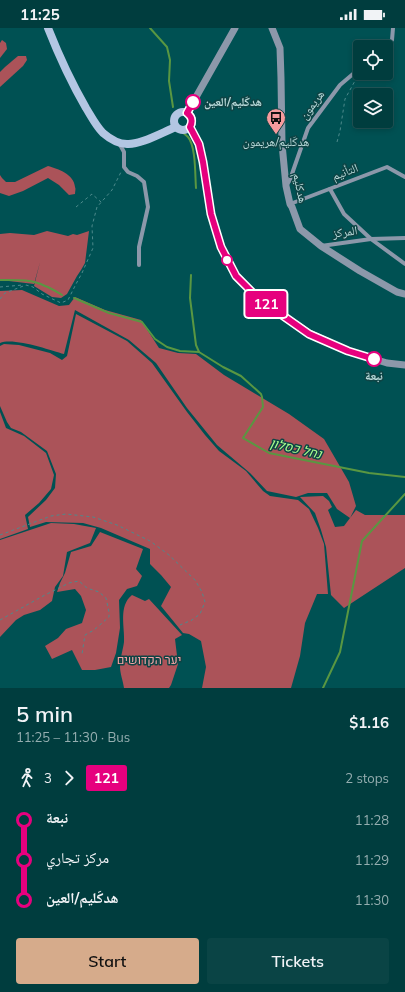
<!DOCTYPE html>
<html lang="en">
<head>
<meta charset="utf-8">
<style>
  :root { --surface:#003d3e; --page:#0a4445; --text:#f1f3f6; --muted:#95aeb0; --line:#225658; --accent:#d6ab8b }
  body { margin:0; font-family:Mulish,"Noto Naskh Arabic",Heebo,sans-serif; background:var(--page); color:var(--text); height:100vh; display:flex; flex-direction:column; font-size:15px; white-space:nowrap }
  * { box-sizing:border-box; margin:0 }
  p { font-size:13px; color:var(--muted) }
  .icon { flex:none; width:22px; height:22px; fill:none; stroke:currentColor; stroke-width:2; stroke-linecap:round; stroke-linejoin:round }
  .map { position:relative; height:660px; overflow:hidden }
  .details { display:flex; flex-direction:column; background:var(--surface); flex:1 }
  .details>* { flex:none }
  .badge { padding:0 8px; border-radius:3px; font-size:14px; line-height:26px }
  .tools { position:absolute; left:353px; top:12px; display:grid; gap:8px }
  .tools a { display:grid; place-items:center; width:40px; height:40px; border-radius:4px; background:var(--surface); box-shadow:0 2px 6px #0003,0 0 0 1px var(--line); font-size:20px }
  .map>.badge { position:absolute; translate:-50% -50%; box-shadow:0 0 0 2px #fff }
  .legs { display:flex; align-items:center; gap:6px; height:44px; padding:0 16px; font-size:13px }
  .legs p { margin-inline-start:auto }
  .headline { display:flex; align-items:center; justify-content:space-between; height:68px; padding:0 16px }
  h1 { font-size:22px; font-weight:600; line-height:30px }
  .cta { display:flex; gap:8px; margin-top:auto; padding:8px 16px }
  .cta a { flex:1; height:46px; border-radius:4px; background:var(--accent); color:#111; font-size:16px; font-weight:600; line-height:46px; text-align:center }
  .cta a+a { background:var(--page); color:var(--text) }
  ul { padding:0 16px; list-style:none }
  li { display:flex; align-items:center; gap:14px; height:40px; font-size:15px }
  li i { display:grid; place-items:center; width:6px; height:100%; margin:0 5px; background:currentColor }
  li i::after { content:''; width:10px; height:10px; margin:-5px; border:3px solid; border-radius:50%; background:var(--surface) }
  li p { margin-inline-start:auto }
  li:first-child i { background:linear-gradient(#0000 50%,currentColor 0) }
  li:last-child i { background:linear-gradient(currentColor 50%,#0000 0) }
  .status { display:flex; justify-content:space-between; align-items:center; height:28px; padding:0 20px; background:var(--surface); direction:ltr }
  .status svg { height:11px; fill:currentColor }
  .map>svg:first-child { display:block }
  .green { fill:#ab5359 }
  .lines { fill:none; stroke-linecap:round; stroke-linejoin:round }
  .stream { stroke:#599742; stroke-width:2 }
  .path { stroke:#4e8a8c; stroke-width:1; stroke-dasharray:3 3; stroke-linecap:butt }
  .minor { stroke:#8c98aa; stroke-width:4 }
  .tertiary { stroke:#8c98aa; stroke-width:7 }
  .secondary { stroke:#b3c6e3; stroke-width:8 }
  .line-1-casing { stroke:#fff; stroke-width:9 }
  .line-1 { stroke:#e6007e; stroke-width:6 }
  .stop-1-dot { fill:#fff; stroke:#e6007e; stroke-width:2 }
  .labels { text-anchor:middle; stroke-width:3; stroke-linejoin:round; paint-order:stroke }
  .stop-label { font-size:12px; font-weight:bold; fill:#b9d9d9; stroke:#0e4445; text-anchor:start }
  .street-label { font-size:12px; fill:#b9d9d9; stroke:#0e4445 }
  .poi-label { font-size:12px; fill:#b9d9d9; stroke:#0e4445 }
  .park-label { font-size:12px; fill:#f7a4a6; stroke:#0e4445 }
  .water-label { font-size:13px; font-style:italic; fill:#abfd8e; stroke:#0e4445 }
</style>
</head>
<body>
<div class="status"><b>11:25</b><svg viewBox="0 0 49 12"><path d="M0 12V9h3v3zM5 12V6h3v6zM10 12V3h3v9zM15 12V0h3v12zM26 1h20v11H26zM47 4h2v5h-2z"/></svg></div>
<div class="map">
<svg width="405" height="660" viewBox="0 0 405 660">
  <rect width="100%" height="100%" fill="#005153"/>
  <g class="green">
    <polygon points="2,12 6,15 7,21 0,30 0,15"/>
    <polygon points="18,28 26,28 27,32 23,38 0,59 0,44 5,39"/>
    <path d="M48 138C58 141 74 146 75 159 76 161 75 163 75 166L69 167 59 157 48 150 23 163 9 168 0 165V147L2 150 6 154H15Z"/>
    <polygon points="47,203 68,208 73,206 77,207 89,203 85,235 81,242 77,248 67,266 61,270 52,269 34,258 40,234 34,256 9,253 0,253 0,206 10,205 34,207"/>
    <path d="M22 262 59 278 69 277 75 269 105 282 141 292 159 320 178 325 196 326 224 347 289 386 324 411 349 454 356 478 350 490 356 482 365 487H405V540L344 580 331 567 326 519 321 502 315 485 300 469 323 468 329 473 332 479 328 482 335 499 344 498 350 490 337 481 327 465H308L296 469 267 463 250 445 217 417 187 380 156 335 129 312 75 282 64 326C50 322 13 309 0 315V263Z"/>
    <polygon points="76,286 127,313 152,335 187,384 205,407 219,423 246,443 263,463 270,468 298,472 309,481 318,500 324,516 328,566 317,566 305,595 300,628 291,660 202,660 206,639 201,613 189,606 183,605 161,578 171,559 161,547 150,536 150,521 101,500 83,495 46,494 30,499 28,489 46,472 55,460 56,446 47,423 21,404 11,400 7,394 0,378 0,318 4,316 19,317 50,325 62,332 67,328"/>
    <polygon points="0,384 6,400 24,408 46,425 54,447 51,461 39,475 25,487 28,501 0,511"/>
    <polygon points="51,495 74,496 96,500 90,515 67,524 63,548 55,559 52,573 40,582 24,587 16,592 0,609 0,512"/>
    <polygon points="100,504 143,521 136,541 142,548 137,558 127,561 119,572 120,600 116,625 111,639 95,642 82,642 72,622 52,631 45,618 58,610 66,601 82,595 86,582 81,568 75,561 57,564 60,555 65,545 71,524 91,518"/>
    <path d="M132 567 145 573 149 571 182 607 175 611 178 636 171 657 169 660H124C123 653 120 645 120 639 120 630 123 622 124 614 125 599 118 578 132 567Z"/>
  </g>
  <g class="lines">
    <g class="stream">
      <polyline points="150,0 167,19 170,32 169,53 173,79"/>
      <path d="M181 103C183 105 186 107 188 109 196 118 195 148 196 160"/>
      <polyline points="191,247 190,270 196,317 199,324 223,339 241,348 261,366 262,369 263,379 243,410 269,425 369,445 405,449"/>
      <path d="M0 252C15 252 31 251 45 258 51 260 57 264 62 267"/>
      <polyline points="74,270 109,285 142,294 155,311 167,319 180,323 199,324"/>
      <polyline points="323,660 340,624 362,513 405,466"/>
    </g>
    <g class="path">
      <polyline points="337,114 340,103 345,71 356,51"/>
      <polyline points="76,179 92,166 101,174"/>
      <polyline points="0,259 23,257"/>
      <polyline points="0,271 5,265 26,257 33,259 42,266 61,275 68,272 76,256 82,245 93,220 92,198 97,179 112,162 121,144"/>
      <polyline points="0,507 51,488 66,486 93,489 117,497 150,513 169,527 195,552 202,564 205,574 200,586 192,592 180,597"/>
      <polyline points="0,592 43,568 69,555 79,553 87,560 99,564 106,570 109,584 109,589 94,602 85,607 82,626"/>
    </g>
    <g class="minor">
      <polyline points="384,19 392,12 393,0"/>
      <polyline points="119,115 124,124 124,139 128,144 137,148 144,154 148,179 139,219 139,237"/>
      <polyline points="286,158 290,152 293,143 308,100 340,57 360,40"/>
      <polyline points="330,161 344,186 371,211 405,236"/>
      <polyline points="290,176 387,139 405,149"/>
      <polyline points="321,218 371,211 405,210"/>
    </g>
    <g class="tertiary">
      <polyline points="272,0 280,20 281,50 282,116 286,158 290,176 292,179 300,201 321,218 360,243 397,264 405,266"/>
      <polyline points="187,85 235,0"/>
      <polyline points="189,99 199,117 203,134 211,186 221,219 236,248 253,265 272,280 309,305 348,323 387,335 405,337"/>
    </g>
    <g class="secondary">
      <path d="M48 0C59 28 71 54 86 80 91 88 96 98 103 105 110 111 118 116 127 116 141 117 163 104 176 99"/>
      <circle cx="183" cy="93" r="9"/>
    </g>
  </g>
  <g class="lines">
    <defs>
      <path id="line-1" d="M193 74 187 85C192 89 193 93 190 99L199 116 203 134 211 186 221 219 236 248 253 265 272 280 309 306 348 323 374 331"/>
    </defs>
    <use href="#line-1" class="line-1-casing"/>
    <use href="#line-1" class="line-1"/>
  </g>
  <defs>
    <symbol id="bus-pin" viewBox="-11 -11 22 30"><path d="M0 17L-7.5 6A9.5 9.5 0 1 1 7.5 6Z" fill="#f59b9d" stroke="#0e4445"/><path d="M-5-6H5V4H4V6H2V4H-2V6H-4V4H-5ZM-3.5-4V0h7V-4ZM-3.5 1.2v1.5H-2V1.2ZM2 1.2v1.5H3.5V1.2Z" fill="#111"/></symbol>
  </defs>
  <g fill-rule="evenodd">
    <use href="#bus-pin" x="265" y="79" width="22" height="30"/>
  </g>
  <g class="stop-1-dot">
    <circle cx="193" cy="74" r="7"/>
    <circle cx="227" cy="232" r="5"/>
    <circle cx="374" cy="331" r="7"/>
  </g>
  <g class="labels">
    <g class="stop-label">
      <text x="204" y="78">هدكَليم/العين</text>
      <text x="374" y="352" text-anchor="middle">نبعة</text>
    </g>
    <g class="street-label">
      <text transform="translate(312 77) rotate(-54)" y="4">هريمون</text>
      <text transform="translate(345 144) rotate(-21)" y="4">التأنيم</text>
      <text transform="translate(300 160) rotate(78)" y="4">هدكليم</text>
      <text transform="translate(345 204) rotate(-8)" y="4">المركز</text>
    </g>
    <g class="poi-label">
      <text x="276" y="118">هدكَليم/هريمون</text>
    </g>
    <g class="park-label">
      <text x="149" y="636">יער הקדושים</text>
    </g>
    <g class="water-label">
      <text transform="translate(296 420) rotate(13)" y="5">נחל כסלון</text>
    </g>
  </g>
</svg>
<div class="tools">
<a><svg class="icon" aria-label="locate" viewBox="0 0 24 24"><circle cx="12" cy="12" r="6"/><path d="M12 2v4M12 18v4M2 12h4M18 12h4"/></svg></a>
<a><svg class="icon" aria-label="layers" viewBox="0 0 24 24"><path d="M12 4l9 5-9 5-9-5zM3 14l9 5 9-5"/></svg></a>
</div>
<b class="badge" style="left:266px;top:276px;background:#e6007e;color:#fff">121</b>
</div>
<section class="details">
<div class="headline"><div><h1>5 min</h1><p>11:25 – 11:30 · Bus</p></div><b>$1.16</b></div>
<div class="legs"><svg class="icon" aria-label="walk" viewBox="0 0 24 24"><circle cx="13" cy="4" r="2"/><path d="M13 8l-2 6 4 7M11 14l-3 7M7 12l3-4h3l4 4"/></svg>3<svg class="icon" aria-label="forward" viewBox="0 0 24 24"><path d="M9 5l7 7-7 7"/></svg><b class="badge" style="background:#e6007e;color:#fff">121</b><p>2 stops</p></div>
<ul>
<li><i style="color:#e6007e"></i><b>نبعة</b><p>11:28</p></li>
<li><i style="color:#e6007e"></i><span>مركز تجاري</span><p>11:29</p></li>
<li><i style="color:#e6007e"></i><b>هدكَليم/العين</b><p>11:30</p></li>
</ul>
<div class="cta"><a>Start</a><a>Tickets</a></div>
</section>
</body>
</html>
